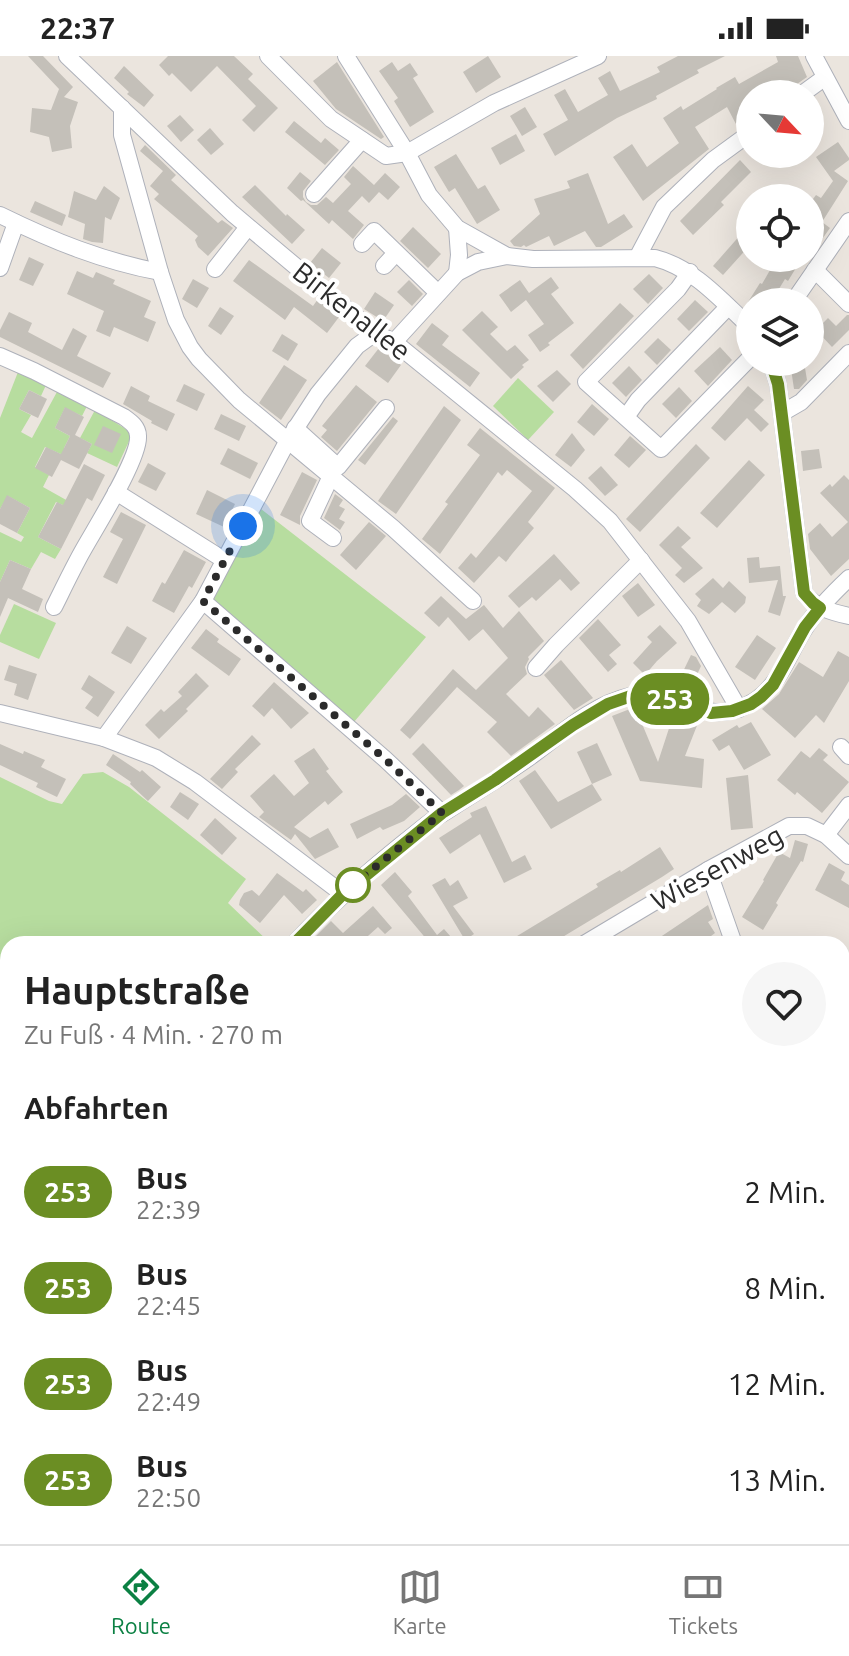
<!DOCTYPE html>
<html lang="de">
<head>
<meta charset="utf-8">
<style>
  :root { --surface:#fff; --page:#f6f6f6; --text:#222; --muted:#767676; --line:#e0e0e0; --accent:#0b8043 }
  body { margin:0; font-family:Ubuntu,sans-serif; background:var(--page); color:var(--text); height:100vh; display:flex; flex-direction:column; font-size:30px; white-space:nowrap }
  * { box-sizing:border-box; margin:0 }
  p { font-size:26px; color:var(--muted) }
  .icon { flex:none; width:44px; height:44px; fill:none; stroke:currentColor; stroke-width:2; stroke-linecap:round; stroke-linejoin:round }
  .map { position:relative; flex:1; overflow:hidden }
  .panel { position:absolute; left:0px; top:880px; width:850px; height:608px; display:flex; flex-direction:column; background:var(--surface); border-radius:24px 24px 0 0; box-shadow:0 8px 32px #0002 }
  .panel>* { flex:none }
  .badge { padding:0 16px; border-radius:26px; font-size:28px; line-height:52px }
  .needle { width:52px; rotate:116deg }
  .buttons { position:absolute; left:736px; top:24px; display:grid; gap:16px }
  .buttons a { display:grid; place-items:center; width:88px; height:88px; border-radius:50%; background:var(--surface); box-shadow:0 8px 32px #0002; font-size:40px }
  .you { position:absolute; width:40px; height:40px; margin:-20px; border:6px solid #fff; border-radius:50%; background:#1a73e8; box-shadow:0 0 0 12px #1a73e833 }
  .map>.badge { position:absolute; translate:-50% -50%; box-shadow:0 0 0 4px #fff }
  h2 { padding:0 24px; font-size:30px; line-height:72px }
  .round { display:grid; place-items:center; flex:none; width:84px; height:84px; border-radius:42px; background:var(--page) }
  .overview { display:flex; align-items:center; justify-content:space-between; height:136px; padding:0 24px }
  h1 { font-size:38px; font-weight:700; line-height:60px }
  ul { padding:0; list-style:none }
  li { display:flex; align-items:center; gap:24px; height:96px; padding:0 24px }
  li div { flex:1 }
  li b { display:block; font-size:30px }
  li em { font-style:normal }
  li .badge { min-width:88px; font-weight:700; text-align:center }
  .status { display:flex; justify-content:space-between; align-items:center; height:56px; padding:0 40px; background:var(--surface); direction:ltr }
  .status svg { height:22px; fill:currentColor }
  .menu { display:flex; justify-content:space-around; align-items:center; height:112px; border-top:2px solid var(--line); background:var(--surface); font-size:22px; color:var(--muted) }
  .menu a { display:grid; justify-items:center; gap:4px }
  .menu .selected { color:var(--accent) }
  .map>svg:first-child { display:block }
  .green { fill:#b7dd9f }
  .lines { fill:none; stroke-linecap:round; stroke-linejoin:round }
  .stream { stroke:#7acde4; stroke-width:4 }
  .building { fill:#c4c0b9 }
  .minor-casing { stroke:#aeb1ba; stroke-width:18 }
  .minor { stroke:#fff; stroke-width:16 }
  .line-casing { stroke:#fff; stroke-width:18 }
  .line { stroke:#6b8e23; stroke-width:12 }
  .walk { stroke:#2b2b2b; stroke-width:8; stroke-dasharray:0 14.4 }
  .stop-dot { fill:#fff; stroke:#6b8e23; stroke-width:4 }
  .labels { text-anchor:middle; stroke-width:8; stroke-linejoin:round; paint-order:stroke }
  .street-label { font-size:28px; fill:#2b2b2b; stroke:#fff }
</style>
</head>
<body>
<div class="status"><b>22:37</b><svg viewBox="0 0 49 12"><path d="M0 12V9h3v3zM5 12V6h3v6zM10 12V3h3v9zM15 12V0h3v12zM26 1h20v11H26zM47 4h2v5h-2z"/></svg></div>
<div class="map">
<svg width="849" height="1488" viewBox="0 0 849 1488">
  <rect width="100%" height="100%" fill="#ebe5de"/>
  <g class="green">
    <polygon points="18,316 46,329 41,340 29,334 19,353 31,359 21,376 32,382 58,334 87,350 82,360 65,352 55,372 70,380 64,392 66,394 63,399 45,391 35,411 49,419 43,431 68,445 65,450 56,446 38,481 61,493 55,503 41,496 31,513 10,504 0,526 0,476 21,486 24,481 17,477 30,452 8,440 0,453 0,362"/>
    <polygon points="518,322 554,356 528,384 493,350"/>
    <polygon points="95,354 129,375 131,381 117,411 87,397 92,388 80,382"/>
    <polygon points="261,453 426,581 354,666 290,609 212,545"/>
    <polygon points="14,548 56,567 39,603 0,586 0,579"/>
    <polygon points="103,716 129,731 246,823 228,847 271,888 8,888 8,1002 0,1009 0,721 49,745 62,748 83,718"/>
    <polygon points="8,1208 8,1337 0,1343 0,1215"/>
  </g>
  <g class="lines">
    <polyline class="stream" points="329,1488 340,1480"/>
  </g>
  <g class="building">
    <polygon points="28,0 43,0 73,31 64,41 78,46 70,70 72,92 52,96 49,81 30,76 32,52 51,54 59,33"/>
    <polygon points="168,0 234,0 253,18 248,23 278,52 254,76 242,64 256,50 217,10 191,36 172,17 169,20 159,9"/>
    <polygon points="488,0 501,21 476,37 463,16"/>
    <polygon points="678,0 725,0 697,14 699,17 656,40 657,43 617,62 555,100 543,78 568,64 554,39 565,33 578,56 608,39 598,22 610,15 620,35 660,16 657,11"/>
    <polygon points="776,0 798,0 807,21 797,28 789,31 788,28 768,38 750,38 750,62 737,70 727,51 695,71 709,93 643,145 613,101 632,88 647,111 679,87 663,62 681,50 683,54 717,33 716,32 735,21 739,28 778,6"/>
    <polygon points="337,6 384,81 381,83 336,53 313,25"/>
    <polygon points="392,6 398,15 410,7 418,19 413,22 434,56 410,71 394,45 398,42 379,15"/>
    <polygon points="124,10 154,39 144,51 127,38 129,36 114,22"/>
    <polygon points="525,51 537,71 522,80 510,60"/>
    <polygon points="180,59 194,74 181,86 167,70"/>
    <polygon points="294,65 321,87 325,82 339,94 325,109 285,76"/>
    <polygon points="210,72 224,88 211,99 197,84"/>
    <polygon points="516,78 525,95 500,109 491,92"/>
    <polygon points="838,86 849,102 849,104 834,115 848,125 822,166 830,172 810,200 810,147 816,139 821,142 833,125 816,101"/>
    <polygon points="145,89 176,119 171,124 218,167 222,164 233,172 208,200 198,191 195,184 198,180 154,143 159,138 150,130 163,115 140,95"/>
    <polygon points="456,98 478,133 485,129 500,154 477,168 455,132 449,136 434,111"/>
    <polygon points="740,104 751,116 721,146 724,149 693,179 680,165"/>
    <polygon points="353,110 374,129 385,117 400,131 388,144 379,136 369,147 362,140 348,155 364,169 353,183 332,164 329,168 303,144 301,145 287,132 300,116 311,125 303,135 303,141 306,146 311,149 317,149 326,141 333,147 351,128 344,121"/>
    <polygon points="588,117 608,168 624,158 633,171 601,191 596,191 585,175 554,190 549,180 526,191 524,189 521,191 514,190 510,185 540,158 534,143 570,132 567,125"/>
    <polygon points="255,129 286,160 287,158 305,174 292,188 242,141"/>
    <polygon points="104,130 120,142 111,164 105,161 103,187 92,186 83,183 85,168 68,161 74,135 96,144"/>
    <polygon points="35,145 66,159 62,170 30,156"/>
    <polygon points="750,168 750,189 723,219 713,210"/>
    <polygon points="413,171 441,198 428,212 400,185"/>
    <polygon points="322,192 341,207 329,222 310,207"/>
    <polygon points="29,201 44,208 33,230 19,224"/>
    <polygon points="777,202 802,202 788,225 785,223 771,246 748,246 760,227 762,228"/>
    <polygon points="249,204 313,250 318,243 339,261 327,277 294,251 285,264 233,225"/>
    <polygon points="77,215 93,222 96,216 115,224 113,228 151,245 144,261 156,266 148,286 114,271 110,281 96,275 104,255 67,238"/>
    <polygon points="649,218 663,232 648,248 633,233"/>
    <polygon points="551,221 559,232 551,238 574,267 548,287 550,289 540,296 528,279 544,268 526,244 511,256 499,239 520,224 529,237"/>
    <polygon points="193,223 209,232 197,252 182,243"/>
    <polygon points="409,224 423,238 412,250 397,236"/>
    <polygon points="375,236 394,249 383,265 364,253"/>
    <polygon points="695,244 708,256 689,275 677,263"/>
    <polygon points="620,247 634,260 583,313 570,299"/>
    <polygon points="220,251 234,260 221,279 208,270"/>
    <polygon points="482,255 498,271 490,278 507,295 515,289 529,304 522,309 524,311 511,323 462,274"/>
    <polygon points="9,256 32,267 28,276 62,294 73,272 87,280 77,300 111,317 103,332 0,281 0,274"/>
    <polygon points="847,259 849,259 849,274 832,291 816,274 828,262 836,270"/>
    <polygon points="432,267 449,280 442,289 480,317 470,331 416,288"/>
    <polygon points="282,278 298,288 288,305 272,295"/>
    <polygon points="658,282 671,294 657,309 644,296"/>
    <polygon points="720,291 732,304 708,330 694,315"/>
    <polygon points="379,292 401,309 388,327 365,310"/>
    <polygon points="790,306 804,306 807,324 799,333 794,333"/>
    <polygon points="284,309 307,324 281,364 259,347"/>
    <polygon points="629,310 642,324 626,341 612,327"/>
    <polygon points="557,314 571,328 553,346 537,330"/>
    <polygon points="184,328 205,338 197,355 176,345"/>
    <polygon points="356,329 377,346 337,395 321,381 327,374 322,370"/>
    <polygon points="131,330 150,340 148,345 175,358 167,375 151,367 152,365 123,348"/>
    <polygon points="748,330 764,344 754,354 769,368 761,376 747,362 725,385 711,372"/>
    <polygon points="679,331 692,345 676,362 662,348"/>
    <polygon points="29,334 47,343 38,362 19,353"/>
    <polygon points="592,348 609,363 594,380 577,366"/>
    <polygon points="444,350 461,364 396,458 378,445"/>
    <polygon points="65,351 84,361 75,379 92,388 79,413 61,404 52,421 35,412 46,391 61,398 70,380 55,372"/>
    <polygon points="221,358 246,370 239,385 214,373"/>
    <polygon points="393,361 398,365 365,409 358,404"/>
    <polygon points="103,370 121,378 112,397 94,389"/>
    <polygon points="480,372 555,432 528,466 534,472 512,498 506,506 499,500 474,527 458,512 471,497 476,502 532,435 507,414 502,420 498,416 440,498 422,483 448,448 445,446 480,399 467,389"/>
    <polygon points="572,377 585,394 571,411 555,399"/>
    <polygon points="630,380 646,394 629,412 614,399"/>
    <polygon points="696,388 710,402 640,476 626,463"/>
    <polygon points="228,392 258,407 250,423 220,408"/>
    <polygon points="819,393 822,412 803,415 801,395"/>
    <polygon points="749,404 765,419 717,472 700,457"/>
    <polygon points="148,407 166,417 156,435 138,426"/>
    <polygon points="84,408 105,419 92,445 87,442 61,493 38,481 57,446 63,449"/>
    <polygon points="601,410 618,429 605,440 588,422"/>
    <polygon points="302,416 317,424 300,460 300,469 280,459"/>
    <polygon points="844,419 849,424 849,503 831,520 810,493 808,478 820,467 832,481 848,466 820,437 830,428 832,431"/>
    <polygon points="207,434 235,448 224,471 196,458"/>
    <polygon points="335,438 343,444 339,450 345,453 339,463 345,466 340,474 324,462"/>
    <polygon points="7,439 30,452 17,477 0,468 0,453"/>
    <polygon points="121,456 146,469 117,528 103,521 123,483 110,476"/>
    <polygon points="369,466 386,480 356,514 340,499"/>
    <polygon points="678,470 691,482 681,491 703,512 684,527 675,519 682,512 659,489"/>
    <polygon points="184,494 206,506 192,532 189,530 174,557 152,545 162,526 165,528"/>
    <polygon points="554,498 580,527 571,535 560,523 536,545 532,541 519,552 508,540"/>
    <polygon points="759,501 760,512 780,510 783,540 786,540 780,560 768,556 778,524 749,527 747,502"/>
    <polygon points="10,504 31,513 22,533 43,543 38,556 8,542 0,561 0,526"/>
    <polygon points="713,522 723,532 729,525 746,541 745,547 735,557 722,546 709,558 697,550 701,544 695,538"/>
    <polygon points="638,527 655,549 638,561 622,540"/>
    <polygon points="441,540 466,563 484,549 503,572 519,555 544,585 528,601 529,603 525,611 527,618 506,638 529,661 538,651 555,668 511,700 487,676 497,666 457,631 410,683 400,674 453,613 476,634 508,602 483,573 469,585 448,561 439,571 424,557"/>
    <polygon points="598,563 621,589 609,599 617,608 608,616 579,582"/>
    <polygon points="660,569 677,587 657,605 645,619 633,607 652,586 647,581"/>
    <polygon points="127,570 147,582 131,608 111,597"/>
    <polygon points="206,573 219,583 217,586 241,603 229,620 191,592"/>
    <polygon points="757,579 776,592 755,624 735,611"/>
    <polygon points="838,595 849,601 849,625 824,667 816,659 795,682 762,653 779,638 799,606 823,621"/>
    <polygon points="691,599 696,601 701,610 690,634 677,628"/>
    <polygon points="561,604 593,642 574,654 544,619"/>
    <polygon points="9,609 37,618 28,644 14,639 17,628 4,624"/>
    <polygon points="196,617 209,630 186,653 188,655 159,683 145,669 161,653 164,656 182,640 178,636"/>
    <polygon points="89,619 115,636 98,661 85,652 93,641 81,633"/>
    <polygon points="274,626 309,657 291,673 272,652 264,661 252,650"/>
    <polygon points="635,651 658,706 674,657 698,667 685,700 704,703 702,732 640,725 612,660"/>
    <polygon points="751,666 771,699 744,714 729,689 719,695 712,684 737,669 739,672"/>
    <polygon points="252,679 261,688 235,713 238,716 222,733 210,723"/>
    <polygon points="423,687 464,730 459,734 451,739 412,698"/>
    <polygon points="597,687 612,719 592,728 577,696"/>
    <polygon points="0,688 23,698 24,695 45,704 41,711 66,723 57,741 36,731 38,727 0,709"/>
    <polygon points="314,692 329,713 326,715 343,736 328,749 325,745 294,771 310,782 328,772 339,791 315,803 295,778 291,784 259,761 264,756 250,740 274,718 294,740 309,727 294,705"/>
    <polygon points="819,692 828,699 823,704 849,726 822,757 797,736 795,739 777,724 801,695 810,702"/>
    <polygon points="113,698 140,716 142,714 161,731 148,745 130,728 131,726 106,709"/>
    <polygon points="535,714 558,746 592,728 602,744 551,773 519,725"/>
    <polygon points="748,719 753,772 731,774 726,722"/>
    <polygon points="180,736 199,748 188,764 170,751"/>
    <polygon points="406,738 420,751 404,765 383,774 380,771 357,783 350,768 392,749"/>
    <polygon points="486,750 512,806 525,799 532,813 504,827 480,778 450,798 439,782 472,761 470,757"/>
    <polygon points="215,762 237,782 222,799 200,779"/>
    <polygon points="795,784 808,788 803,806 801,805 776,847 778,849 763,874 742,861 764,825 763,824 779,796 790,802"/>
    <polygon points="660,791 674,813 662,821 551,888 504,888 598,831 596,828 620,814 621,816"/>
    <polygon points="829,807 845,816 841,824 849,829 849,852 815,834"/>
    <polygon points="395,816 412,836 408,840 437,879 444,873 457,888 425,888 428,885 381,829"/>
    <polygon points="277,817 303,836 306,833 317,844 302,858 284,839 260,867 239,849 240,844 244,837 252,834 259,840"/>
    <polygon points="445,822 450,830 458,824 468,842 453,850 474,878 465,884 432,829"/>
    <polygon points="708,849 713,863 708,866 715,877 711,880 715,888 650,888"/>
    <polygon points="373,850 392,872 385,878 378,871 359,888 318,888 313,883 331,865 343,877"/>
  </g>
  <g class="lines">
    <defs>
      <g id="minor">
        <polyline points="67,0 232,157 375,277 394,286 575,433 610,465 688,565 739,653"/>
        <polyline points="268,0 331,63 386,100 407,97 494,47 598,0"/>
        <polyline points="346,0 407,97 429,139 457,172 507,200"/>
        <polyline points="814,0 849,65"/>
        <polyline points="802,38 824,22"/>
        <polyline points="122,52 122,79 160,216 176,264 190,291 199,303 239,344 393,472 473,545"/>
        <polyline points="314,138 362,84"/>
        <path d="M0 159C53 185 102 205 160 216"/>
        <polyline points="362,188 374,175 438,237"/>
        <polyline points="637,202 664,151 713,104 750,77"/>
        <polyline points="384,210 396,197"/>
        <polyline points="0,212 16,167"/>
        <polyline points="215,213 248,171"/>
        <polyline points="815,214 849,248"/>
        <polyline points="690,216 678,233 586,326 661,393 750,302"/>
        <polyline points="457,217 459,199 457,172"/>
        <polyline points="793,246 849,165"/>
        <path d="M394 286 457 217 478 206 507 200 533 203 655 202C694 212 721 244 750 271"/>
        <path d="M0 300 34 315 124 361C131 366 138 371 138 380 140 402 94 474 82 496 72 514 63 533 54 551"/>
        <path d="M771 306 778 328 804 537C816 552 831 556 849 560"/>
        <polyline points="782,357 801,346 849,297"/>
        <polyline points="626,361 638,344 728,251"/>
        <polyline points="295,372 338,411 386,352"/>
        <polyline points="331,420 310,465 333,482"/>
        <polyline points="116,436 224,504"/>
        <polyline points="203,545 385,703 442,757"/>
        <polyline points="536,612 556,589 641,504"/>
        <polyline points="0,657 104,682 156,702 195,726 343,838"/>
        <polyline points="104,682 203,545 288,384 318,338 357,290 375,277"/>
        <polyline points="841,691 849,700"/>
        <polyline points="826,779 849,749"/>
        <polyline points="708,814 734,888"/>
        <path d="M294 888C329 850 366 817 406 785 419 775 431 764 445 756 472 738 500 722 527 703 559 680 591 649 630 640 677 629 702 676 753 646 780 630 789 596 805 572 817 553 833 537 849 522"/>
        <polyline points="584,888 708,814 789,770 807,770 826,779 849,800"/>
        <polyline points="842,1051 849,1045"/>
        <polyline points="0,1098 8,1106"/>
        <polyline points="842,1105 849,1119"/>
        <polyline points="842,1167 849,1164"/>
        <polyline points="0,1198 8,1190"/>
        <polyline points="842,1320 849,1317"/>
        <polyline points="0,1351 8,1345"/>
        <polyline points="842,1440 849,1461"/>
        <polyline points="379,1480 387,1488"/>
        <polyline points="701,1480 704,1488"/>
        <polyline points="213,1488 216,1486 217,1480"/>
        <polyline points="440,1488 448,1480"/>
      </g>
    </defs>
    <use href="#minor" class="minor-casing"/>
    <use href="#minor" class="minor"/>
  </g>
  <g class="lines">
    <defs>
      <polyline id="line" points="294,888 343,838 442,757 495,724 573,669 608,648 631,640 646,638 663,641 711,657 732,655 751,648 761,641 773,629 805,571 820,552 813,547 804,537 778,328 771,306"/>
    </defs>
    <use href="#line" class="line-casing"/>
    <use href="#line" class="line"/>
    <polyline class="walk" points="243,470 203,545 385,703 442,757 353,829"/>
  </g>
  <circle class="stop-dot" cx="353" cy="829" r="16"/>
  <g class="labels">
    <g class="street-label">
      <text transform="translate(352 255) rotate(38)" y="10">Birkenallee</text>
      <text transform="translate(717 812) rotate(-29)" y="10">Wiesenweg</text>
    </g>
  </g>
</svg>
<div class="buttons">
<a><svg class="needle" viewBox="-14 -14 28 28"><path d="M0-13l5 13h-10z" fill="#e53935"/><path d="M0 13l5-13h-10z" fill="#767676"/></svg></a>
<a><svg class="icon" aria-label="locate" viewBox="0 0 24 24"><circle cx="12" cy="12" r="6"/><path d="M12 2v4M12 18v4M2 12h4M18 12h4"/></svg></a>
<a><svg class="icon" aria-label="layers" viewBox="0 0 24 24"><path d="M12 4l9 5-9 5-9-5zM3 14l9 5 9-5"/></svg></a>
</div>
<div class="you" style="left:243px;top:470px"></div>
<b class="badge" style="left:670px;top:643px;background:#6b8e23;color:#fff">253</b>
<section class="panel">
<div class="overview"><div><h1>Hauptstraße</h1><p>Zu Fuß · 4 Min. · 270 m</p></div><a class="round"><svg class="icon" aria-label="heart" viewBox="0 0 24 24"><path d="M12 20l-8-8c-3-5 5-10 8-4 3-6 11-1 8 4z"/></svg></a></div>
<h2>Abfahrten</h2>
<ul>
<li><span class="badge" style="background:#6b8e23;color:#fff">253</span><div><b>Bus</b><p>22:39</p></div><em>2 Min.</em></li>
<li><span class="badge" style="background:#6b8e23;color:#fff">253</span><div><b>Bus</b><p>22:45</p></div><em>8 Min.</em></li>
<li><span class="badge" style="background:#6b8e23;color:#fff">253</span><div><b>Bus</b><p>22:49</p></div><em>12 Min.</em></li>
<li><span class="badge" style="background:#6b8e23;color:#fff">253</span><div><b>Bus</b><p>22:50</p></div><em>13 Min.</em></li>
</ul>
</section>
</div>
<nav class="menu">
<a class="selected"><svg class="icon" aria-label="directions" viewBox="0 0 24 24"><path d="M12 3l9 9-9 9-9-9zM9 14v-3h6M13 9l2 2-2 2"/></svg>Route</a>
<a><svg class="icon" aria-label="map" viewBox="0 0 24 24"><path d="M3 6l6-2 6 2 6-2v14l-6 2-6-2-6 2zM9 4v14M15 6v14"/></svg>Karte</a>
<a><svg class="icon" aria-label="tickets" viewBox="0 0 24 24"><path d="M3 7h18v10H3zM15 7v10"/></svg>Tickets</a>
</nav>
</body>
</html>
